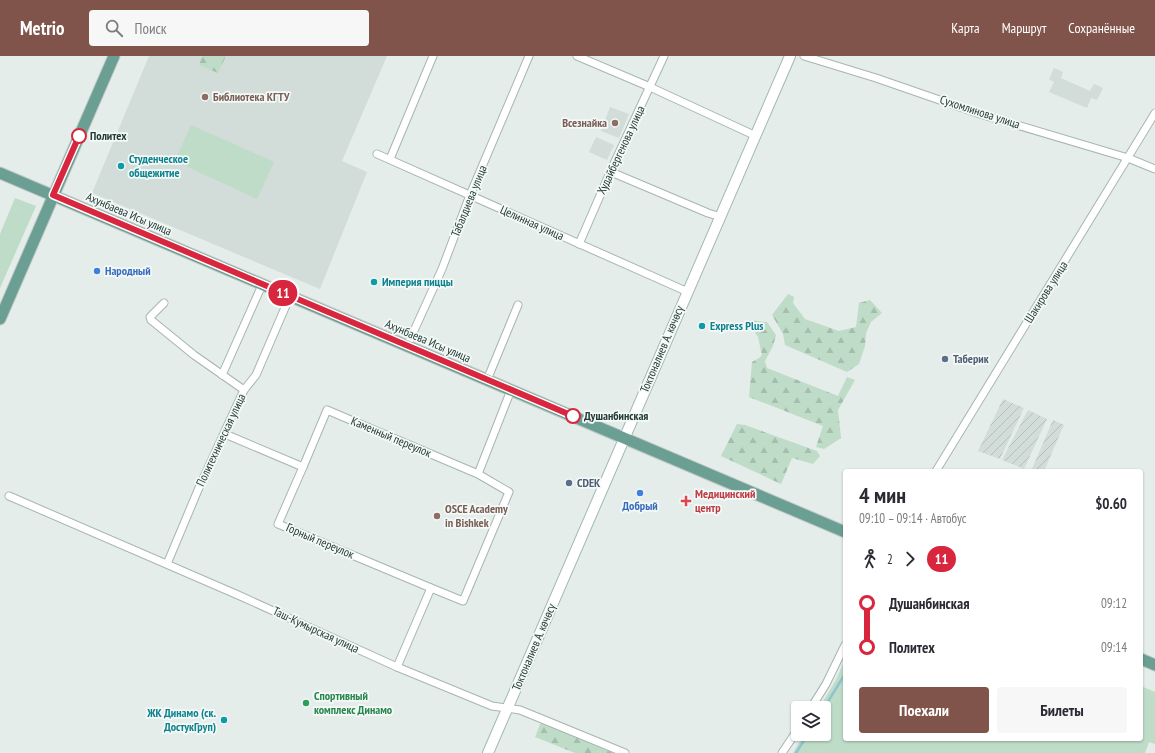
<!DOCTYPE html>
<html lang="ru">
<head>
<meta charset="utf-8">
<style>
  :root { --surface:#fff; --page:#f7f7f7; --text:#2b2b33; --muted:#7c7c81; --accent:#80544a }
  body { margin:0; font-family:"PT Sans Narrow",sans-serif; background:var(--page); color:var(--text); height:100vh; display:flex; flex-direction:column; font-size:15px; white-space:nowrap }
  * { box-sizing:border-box; margin:0 }
  p { font-size:13px; color:var(--muted) }
  .icon { flex:none; width:22px; height:22px; fill:none; stroke:currentColor; stroke-width:2; stroke-linecap:round; stroke-linejoin:round }
  .map { position:relative; flex:1; overflow:hidden }
  .drawer { position:absolute; left:843px; top:413px; width:300px; height:272px; display:flex; flex-direction:column; background:var(--surface); border-radius:4px; box-shadow:0 1px 3px #0004 }
  .drawer>* { flex:none }
  .badge { padding:0 8px; border-radius:13px; font-size:14px; line-height:26px }
  .buttons { position:absolute; left:791px; top:645px; display:grid; gap:8px }
  .buttons a { display:grid; place-items:center; width:40px; height:40px; border-radius:4px; background:var(--surface); box-shadow:0 1px 3px #0004; font-size:20px }
  .map>.badge { position:absolute; translate:-50% -50%; box-shadow:0 0 0 2px #fff }
  .legs { display:flex; align-items:center; gap:6px; height:44px; padding:0 16px; font-size:13px }
  .legs p { margin-inline-start:auto }
  .headline { display:flex; align-items:center; justify-content:space-between; height:68px; padding:0 16px }
  h1 { font-size:22px; font-weight:700; line-height:30px }
  .cta { display:flex; gap:8px; margin-top:auto; padding:8px 16px }
  .cta a { flex:1; height:46px; border-radius:4px; background:var(--accent); color:#fff; font-size:16px; font-weight:700; line-height:46px; text-align:center }
  .cta a+a { background:var(--page); color:var(--text) }
  ul { padding:0 16px; list-style:none }
  li { display:flex; align-items:center; gap:14px; height:44px; font-size:15px }
  li i { display:grid; place-items:center; width:6px; height:100%; margin:0 5px; background:currentColor }
  li i::after { content:''; width:10px; height:10px; margin:-5px; border:3px solid; border-radius:50%; background:var(--surface) }
  li p { margin-inline-start:auto }
  li:first-child i { background:linear-gradient(#0000 50%,currentColor 0) }
  li:last-child i { background:linear-gradient(currentColor 50%,#0000 0) }
  header { display:flex; align-items:center; gap:24px; box-sizing:border-box; height:56px; padding:0 20px; background:var(--accent); color:#fff }
  header strong { font-size:19px }
  nav { display:flex; gap:22px; margin-inline-start:auto; font-size:14px }
  .search { width:280px; height:36px; background:var(--page); display:flex; align-items:center; gap:10px; box-sizing:border-box; padding:0 14px; border-radius:4px; color:var(--muted); font-size:15px }
  .map>svg:first-child { display:block }
  .built { fill:#d2dcd8 }
  .industrial { fill:url(#industrial-furrows) }
  .green { fill:#bedcc7 }
  .forest { fill:url(#forest-firs) }
  .lines { fill:none; stroke-linecap:round; stroke-linejoin:round }
  .stream { stroke:#90c4ce; stroke-width:2.5 }
  .street-casing { stroke:#a7b5b0; stroke-width:9 }
  .secondary-casing { stroke:#a3b8b1; stroke-width:12 }
  .primary-casing { stroke:#c2c9c7; stroke-width:13 }
  .street { stroke:#fff; stroke-width:7 }
  .secondary { stroke:#fff; stroke-width:10 }
  .primary { stroke:#6b9f93; stroke-width:11 }
  .line-1-casing { stroke:#fff; stroke-width:9 }
  .line-1 { stroke:#d7263d; stroke-width:6 }
  .education-dot { fill:#8d6e63; stroke:#f4f9f7; stroke-width:1.5 }
  .stop-1-dot { fill:#fff; stroke:#d7263d; stroke-width:2 }
  .culture-dot { fill:#0f9aa8; stroke:#f4f9f7; stroke-width:1.5 }
  .shop-dot { fill:#3f7fe0; stroke:#f4f9f7; stroke-width:1.5 }
  .service-dot { fill:#5c6f8a; stroke:#f4f9f7; stroke-width:1.5 }
  .health-dot { fill:#e0444e; stroke:#f4f9f7; stroke-width:1.5 }
  .leisure-dot { fill:#2e9e5b; stroke:#f4f9f7; stroke-width:1.5 }
  .labels { text-anchor:middle; stroke-width:3.5; stroke-linejoin:round; paint-order:stroke }
  .education-label { font-size:12px; font-weight:bold; fill:#785e54; stroke:#f4f9f7; text-anchor:start }
  .street-label { font-size:12px; fill:#243d37; stroke:#f4f9f7 }
  .stop-label { font-size:12px; font-weight:bold; fill:#243d37; stroke:#f4f9f7; text-anchor:start }
  .culture-label { font-size:12px; font-weight:bold; fill:#0d838f; stroke:#f4f9f7; text-anchor:start }
  .shop-label { font-size:12px; font-weight:bold; fill:#366cbe; stroke:#f4f9f7; text-anchor:start }
  .service-label { font-size:12px; font-weight:bold; fill:#4e5e75; stroke:#f4f9f7; text-anchor:start }
  .health-label { font-size:12px; font-weight:bold; fill:#be3a42; stroke:#f4f9f7; text-anchor:start }
  .leisure-label { font-size:12px; font-weight:bold; fill:#27864d; stroke:#f4f9f7; text-anchor:start }
</style>
</head>
<body>
<header>
<strong>Metrio</strong>
<div class="search"><svg class="icon" aria-label="search" viewBox="0 0 24 24"><circle cx="10" cy="10" r="6"/><path d="M15 15l6 6"/></svg>Поиск</div>
<nav><a>Карта</a><a>Маршрут</a><a>Сохранённые</a></nav>
</header>
<div class="map">
<svg width="1155" height="697" viewBox="0 0 1155 697">
  <defs>
    <pattern id="industrial-furrows" width="10" height="10" patternUnits="userSpaceOnUse"><rect width="10" height="10" fill="#d2dcd8"/><path d="M-1 1l2-2M0 10L10 0M9 11l2-2" fill="none" stroke="#b4beba"/></pattern>
    <pattern id="forest-firs" width="22" height="20" patternUnits="userSpaceOnUse"><rect width="22" height="20" fill="#bedcc7"/><path d="M5 1l3.5 6h-7zM16 11l3.5 6h-7z" fill="#a3beac"/></pattern>
  </defs>
  <rect width="100%" height="100%" fill="#e4ede9"/>
  <g class="built">
    <polygon points="149,0 387,0 342,105 367,116 320,233 92,137"/>
    <polygon points="1054,12 1063,16 1061,22 1090,35 1094,28 1103,32 1097,44 1091,42 1087,52 1049,36 1054,26 1049,23"/>
    <polygon points="610,51 629,58 619,82 601,75"/>
    <polygon points="596,81 614,89 607,104 589,96"/>
  </g>
  <g class="industrial">
    <polygon points="1003,343 1024,352 1000,403 978,395"/>
    <polygon points="1028,354 1047,363 1024,413 1002,404"/>
    <polygon points="1053,364 1064,369 1044,415 1031,415"/>
  </g>
  <g class="green">
    <polygon points="191,69 274,106 257,143 175,105"/>
    <polygon points="15,142 36,150 0,232 0,178"/>
    <polygon points="845,603 845,683 1141,683 1141,630 1155,636 1155,688 1149,686 1145,697 793,697 804,678 824,678 824,652 819,652 836,624"/>
  </g>
  <g class="forest">
    <polygon points="202,0 226,0 218,17 199,9"/>
    <polygon points="788,238 794,241 793,247 805,263 839,275 856,271 859,247 870,244 882,257 871,266 866,277 865,290 859,308 847,316 785,289 783,278 772,259"/>
    <polygon points="747,264 767,266 776,279 773,290 765,305 767,312 838,340 847,321 855,324 838,354 841,382 824,393 816,391 823,370 749,341 752,306 759,302 762,299 758,281"/>
    <polygon points="737,368 745,369 817,395 820,400 813,408 792,402 781,428 721,400"/>
    <polygon points="541,666 613,697 575,697 535,681"/>
  </g>
  <g class="lines">
    <g class="stream">
      <polyline points="824,652 845,618"/>
      <polyline points="796,697 808,678"/>
    </g>
    <defs>
      <g id="street">
        <polyline points="577,0 650,31 756,80"/>
        <polyline points="804,0 876,22 980,58 1128,102 1155,113"/>
        <polyline points="377,98 688,236"/>
        <polyline points="390,103 433,0"/>
        <polyline points="611,116 708,157 721,161"/>
        <polyline points="579,188 612,112 664,0"/>
        <polyline points="164,247 150,261 151,264 194,299 244,334"/>
        <polyline points="407,290 442,213 470,139 529,0"/>
        <polyline points="222,319 262,229"/>
        <polyline points="487,324 518,249"/>
        <polyline points="225,378 303,411 278,468 431,532"/>
        <polyline points="303,411 327,354 478,418 509,436 463,545 431,532 397,611"/>
        <polyline points="936,415 1155,57"/>
        <polyline points="478,418 511,334"/>
        <polyline points="9,440 238,539 397,611 492,650 520,654 625,697"/>
        <polyline points="167,508 198,434 244,334 256,319 290,240"/>
        <polyline points="811,652 826,628 845,589"/>
        <polyline points="782,697 798,673"/>
      </g>
      <polyline id="secondary" points="488,697 790,0"/>
      <g id="primary">
        <polyline points="0,117 845,476"/>
        <polyline points="0,263 114,0"/>
        <polyline points="1141,603 1155,609"/>
      </g>
    </defs>
    <use href="#street" class="street-casing"/>
    <use href="#secondary" class="secondary-casing"/>
    <use href="#primary" class="primary-casing"/>
    <use href="#street" class="street"/>
    <use href="#secondary" class="secondary"/>
    <use href="#primary" class="primary"/>
  </g>
  <g class="lines">
    <defs>
      <polyline id="line-1" points="79,80 53,139 573,360"/>
    </defs>
    <use href="#line-1" class="line-1-casing"/>
    <use href="#line-1" class="line-1"/>
  </g>
  <g class="education-dot">
    <circle cx="205" cy="41" r="4"/>
    <circle cx="615" cy="67" r="4"/>
    <circle cx="437" cy="460" r="4"/>
  </g>
  <g class="stop-1-dot">
    <circle cx="79" cy="80" r="7"/>
    <circle cx="573" cy="360" r="7"/>
  </g>
  <g class="culture-dot">
    <circle cx="121" cy="110" r="4"/>
    <circle cx="374" cy="226" r="4"/>
    <circle cx="702" cy="270" r="4"/>
    <circle cx="224" cy="664" r="4"/>
  </g>
  <g class="shop-dot">
    <circle cx="97" cy="215" r="4"/>
    <circle cx="640" cy="437" r="4"/>
  </g>
  <g class="service-dot">
    <circle cx="945" cy="303" r="4"/>
    <circle cx="569" cy="427" r="4"/>
  </g>
  <path class="health-dot" d="M684 439h4v4h4v4h-4v4h-4v-4h-4v-4h4z"/>
  <circle class="leisure-dot" cx="306" cy="647" r="4"/>
  <g class="labels">
    <g class="education-label">
      <text x="213" y="45">Библиотека КГТУ</text>
      <text x="607" y="71" text-anchor="end">Всезнайка</text>
      <text x="445" y="457">OSCE Academy<tspan x="445" dy="14">in Bishkek</tspan></text>
    </g>
    <g class="street-label">
      <text transform="translate(980 56) rotate(18)" y="4">Сухомлинова улица</text>
      <text transform="translate(621 94) rotate(-65)" y="4">Худайбергенова улица</text>
      <text transform="translate(469 145) rotate(-68)" y="4">Табалдиева улица</text>
      <text transform="translate(129 158) rotate(23)" y="4">Ахунбаева Исы улица</text>
      <text transform="translate(532 167) rotate(24)" y="4">Целинная улица</text>
      <text transform="translate(1046 236) rotate(-58)" y="4">Шакирова улица</text>
      <text transform="translate(428 285) rotate(23)" y="4">Ахунбаева Исы улица</text>
      <text transform="translate(662 293) rotate(-67)" y="4">Токтоналиев А. көчөсү</text>
      <text transform="translate(391 381) rotate(23)" y="4">Каменный переулок</text>
      <text transform="translate(221 384) rotate(-65)" y="4">Политехническая улица</text>
      <text transform="translate(320 485) rotate(23)" y="4">Горный переулок</text>
      <text transform="translate(316 574) rotate(25)" y="4">Таш-Кумырская улица</text>
      <text transform="translate(534 591) rotate(-67)" y="4">Токтоналиев А. көчөсү</text>
    </g>
    <g class="stop-label">
      <text x="90" y="84">Политех</text>
      <text x="584" y="364">Душанбинская</text>
    </g>
    <g class="culture-label">
      <text x="129" y="107">Студенческое<tspan x="129" dy="14">общежитие</tspan></text>
      <text x="382" y="230">Империя пиццы</text>
      <text x="710" y="274">Express Plus</text>
      <text x="216" y="661" text-anchor="end">ЖК Динамо (ск.<tspan x="216" dy="14">ДостукГруп)</tspan></text>
    </g>
    <g class="shop-label">
      <text x="105" y="219">Народный</text>
      <text x="640" y="454" text-anchor="middle">Добрый</text>
    </g>
    <g class="service-label">
      <text x="953" y="307">Таберик</text>
      <text x="577" y="431">CDEK</text>
    </g>
    <g class="health-label">
      <text x="695" y="442">Медицинский<tspan x="695" dy="14">центр</tspan></text>
    </g>
    <g class="leisure-label">
      <text x="314" y="644">Спортивный<tspan x="314" dy="14">комплекс Динамо</tspan></text>
    </g>
  </g>
</svg>
<div class="buttons">
<a><svg class="icon" aria-label="layers" viewBox="0 0 24 24"><path d="M12 4l9 5-9 5-9-5zM3 14l9 5 9-5"/></svg></a>
</div>
<b class="badge" style="left:283px;top:237px;background:#d7263d;color:#fff">11</b>
<section class="drawer">
<div class="headline"><div><h1>4 мин</h1><p>09:10 – 09:14 · Автобус</p></div><b>$0.60</b></div>
<div class="legs"><svg class="icon" aria-label="walk" viewBox="0 0 24 24"><circle cx="13" cy="4" r="2"/><path d="M13 8l-2 6 4 7M11 14l-3 7M7 12l3-4h3l4 4"/></svg>2<svg class="icon" aria-label="forward" viewBox="0 0 24 24"><path d="M9 5l7 7-7 7"/></svg><b class="badge" style="background:#d7263d;color:#fff">11</b></div>
<ul>
<li><i style="color:#d7263d"></i><b>Душанбинская</b><p>09:12</p></li>
<li><i style="color:#d7263d"></i><b>Политех</b><p>09:14</p></li>
</ul>
<div class="cta"><a>Поехали</a><a>Билеты</a></div>
</section>
</div>
</body>
</html>
